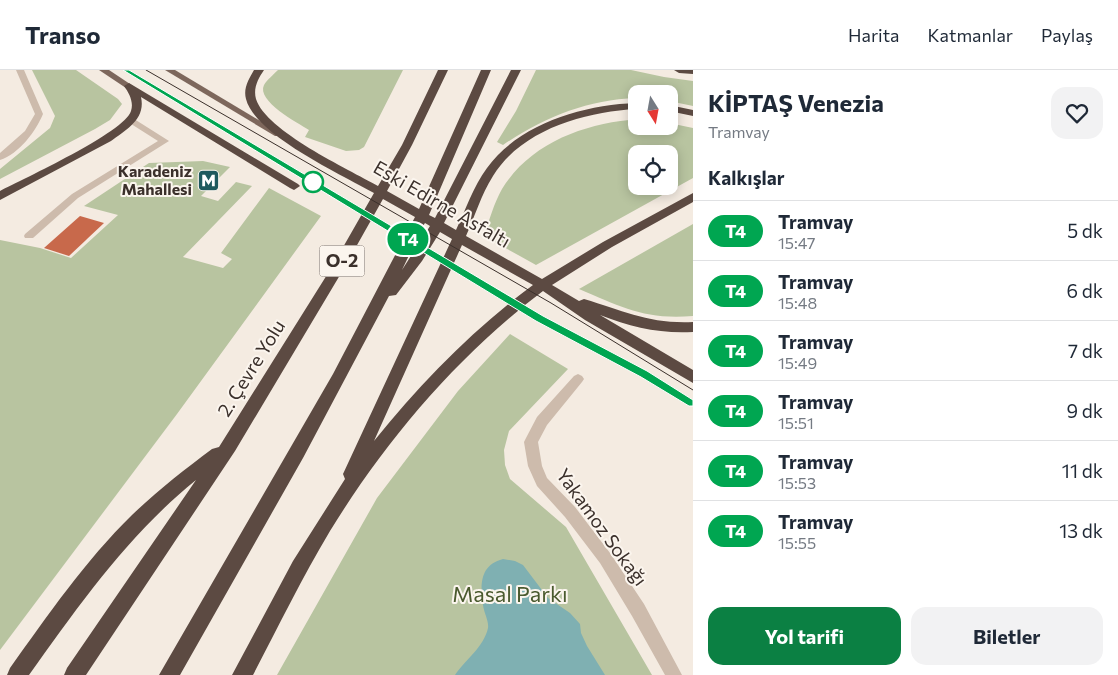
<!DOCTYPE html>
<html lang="tr">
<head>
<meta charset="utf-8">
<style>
  :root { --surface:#fff; --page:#f2f2f3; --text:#1f2937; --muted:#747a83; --line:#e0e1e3; --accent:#0b8043 }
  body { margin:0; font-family:Commissioner,sans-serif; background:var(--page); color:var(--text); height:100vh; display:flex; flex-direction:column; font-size:19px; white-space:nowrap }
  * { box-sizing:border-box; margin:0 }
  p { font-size:16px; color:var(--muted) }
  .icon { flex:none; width:28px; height:28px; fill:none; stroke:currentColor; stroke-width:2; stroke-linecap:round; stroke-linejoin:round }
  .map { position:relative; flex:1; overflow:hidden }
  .drawer { display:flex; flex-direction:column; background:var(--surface); width:425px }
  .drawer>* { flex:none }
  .badge { padding:0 10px; border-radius:16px; font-size:18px; line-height:32px }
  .needle { width:32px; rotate:169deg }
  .tools { position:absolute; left:628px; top:15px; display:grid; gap:10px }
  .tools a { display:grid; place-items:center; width:50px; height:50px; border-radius:10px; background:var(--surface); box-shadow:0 2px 12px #0003; font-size:25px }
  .map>.badge { position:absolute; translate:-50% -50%; box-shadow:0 0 0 2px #fff }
  h2 { padding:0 15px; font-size:19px; line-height:45px }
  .round { display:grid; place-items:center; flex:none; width:52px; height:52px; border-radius:15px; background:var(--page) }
  .overview { display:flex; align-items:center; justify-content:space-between; height:85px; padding:0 15px }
  h1 { font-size:24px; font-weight:700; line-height:38px }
  .action { display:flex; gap:10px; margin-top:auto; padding:10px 15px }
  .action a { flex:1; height:58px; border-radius:15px; background:var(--accent); color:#fff; font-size:20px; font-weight:700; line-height:58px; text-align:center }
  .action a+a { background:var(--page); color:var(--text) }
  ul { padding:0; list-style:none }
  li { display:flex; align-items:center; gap:15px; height:60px; padding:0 15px; border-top:1px solid var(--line) }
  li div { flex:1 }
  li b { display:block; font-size:19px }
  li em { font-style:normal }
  li .badge { min-width:55px; font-weight:700; text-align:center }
  header { display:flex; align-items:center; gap:30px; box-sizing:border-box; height:70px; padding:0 25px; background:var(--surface); border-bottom:1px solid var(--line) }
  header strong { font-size:24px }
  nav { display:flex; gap:28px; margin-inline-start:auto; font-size:18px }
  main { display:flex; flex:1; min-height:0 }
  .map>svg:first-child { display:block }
  .green { fill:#b8c4a0; fill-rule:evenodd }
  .water { fill:#7fb0b2 }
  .building { fill:#c8694b }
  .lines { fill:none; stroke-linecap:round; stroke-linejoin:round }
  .lane { fill:#cdbbac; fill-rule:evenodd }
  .street { fill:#cdbbac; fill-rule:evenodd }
  .primary { fill:#7d675c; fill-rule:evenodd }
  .highway { fill:#5c4a42; fill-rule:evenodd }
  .tram { stroke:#3b302b; stroke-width:1 }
  .line { fill:#00a651; stroke:#fff }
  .stop-dot { fill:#fff; stroke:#00a651; stroke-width:2.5 }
  .labels { text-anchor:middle; stroke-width:4; stroke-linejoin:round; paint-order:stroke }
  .far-poi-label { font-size:16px; font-weight:bold; fill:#3b302b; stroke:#fbf5ee; text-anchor:end }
  .shield { fill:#fbf5ee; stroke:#756b66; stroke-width:1 }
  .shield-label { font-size:18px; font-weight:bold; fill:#3b302b }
  .street-label { font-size:19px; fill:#3b302b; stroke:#fbf5ee }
  .near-park-label { font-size:22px; fill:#4a5a2e; stroke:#fbf5ee }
</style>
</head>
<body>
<header>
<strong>Transo</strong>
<nav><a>Harita</a><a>Katmanlar</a><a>Paylaş</a></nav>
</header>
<main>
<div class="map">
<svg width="693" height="605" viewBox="0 0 693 605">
  <rect width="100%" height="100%" fill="#f4ebe1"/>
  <g class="green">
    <polygon points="32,0 76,0 118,29 122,34 110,50 95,59 0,109 0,99 50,58 55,46"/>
    <path d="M278 0H403L364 77 359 80 346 81 305 67 309 60C298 53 256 31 264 15 267 10 274 4 278 0Z"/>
    <path d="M536 0H631L664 7 693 11V36L669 31V24H636V28C587 30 544 47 503 75L497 72 516 41Z"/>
    <path d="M629 50H636V56H669V53L693 58V108L536 195 484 166C489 151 494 133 502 119 529 75 580 55 629 50ZM636 84H669V116H636Z"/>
    <polygon points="203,91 230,97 201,126 218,131 236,112 252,116 183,187 223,198 232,189 221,183 269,118 321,146 177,344 0,580 0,170 40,178 71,188 118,145 84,136 149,93"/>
    <path d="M693 154V246C644 250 622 237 579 219Z"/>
    <polygon points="510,264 568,299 509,361 504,380 505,395 510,409 566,457 652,605 277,605 377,428 458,321"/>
  </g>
  <path class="water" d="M503 489 515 491 523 495 548 528 570 543 580 554 581 563 587 576 605 605H455C465 590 484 577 488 558 489 551 484 543 483 535 480 514 480 495 503 489Z"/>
  <polygon class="building" points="80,146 104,153 69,186 44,178"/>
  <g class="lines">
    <path class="lane" d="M16 0H24L43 44C36 61 19 84 0 90V83L25 61 35 44Z"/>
    <g class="street">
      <polygon points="131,47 169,71 78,128 33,168 25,168 24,166 25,164 72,124 158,71 128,52 128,48"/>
      <polygon points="578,304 582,306 584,309 582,312 547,355 538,372 542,396 547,408 575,437 610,483 644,534 682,605 665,605 632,546 600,493 565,447 537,416 528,396 524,372 526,368 537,347 574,306"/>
    </g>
    <g class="primary">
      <polygon points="99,0 109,0 133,16 126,18"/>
      <polygon points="165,0 175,0 282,64 281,66 275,66"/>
    </g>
    <g class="highway">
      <path d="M254 0H264C258 9 253 18 256 29 266 61 348 99 378 116L402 75 438 0H448L412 75 387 121 419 139 481 0H491L429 145 435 148 511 0H521L444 153 456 160C466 139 473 117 487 98 520 53 583 35 636 33V39C585 42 522 59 493 106 481 125 475 146 466 166L542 209 603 172 693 123V132L612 177 552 215 579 231 584 229C624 241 649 254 693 252V262C660 264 631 257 600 245L693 300V313L585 250 543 221C457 286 386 370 330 461 302 508 278 557 253 605H232L293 491 345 409 343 404 452 169 440 162 422 191 396 225 389 226 303 388 180 605H159L333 304 415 147 383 129 343 200 235 381 86 605H64L67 598 196 410C128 465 80 534 29 605H7L10 598C48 545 85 491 132 445 157 421 184 400 212 379L219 377 330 200 374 123C342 105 255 65 246 29 243 18 249 9 254 0ZM425 153 430 156 402 200 423 156ZM462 175 533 215C472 260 421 313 374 371Z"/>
      <polygon points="674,0 693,0 693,4 679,3"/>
      <path d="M129 13 298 114 300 116 294 120 290 118 141 27C146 49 126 60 111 71L0 130V121C23 109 125 62 131 41 134 32 129 23 124 16Z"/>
      <polygon points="669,35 693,40 693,46 669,41"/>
    </g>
    <g class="tram">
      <polyline points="127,0 539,249 644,304 693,333"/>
      <polyline points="146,0 551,233 693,320"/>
    </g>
  </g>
  <polygon class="line" points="123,0 129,0 543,246 647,301 693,330 693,336 689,336 641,307 536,251"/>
  <defs>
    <symbol id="metro-square" viewBox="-11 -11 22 22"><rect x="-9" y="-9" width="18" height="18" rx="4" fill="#1f5a5e" stroke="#fbf5ee"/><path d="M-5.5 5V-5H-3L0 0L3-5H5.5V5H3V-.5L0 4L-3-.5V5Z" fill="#fff"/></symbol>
  </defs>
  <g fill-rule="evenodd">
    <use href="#metro-square" x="196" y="98" width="25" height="25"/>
  </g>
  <circle class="stop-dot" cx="313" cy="112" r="10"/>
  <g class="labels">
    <g class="far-poi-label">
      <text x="192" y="107">Karadeniz<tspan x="192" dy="18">Mahallesi</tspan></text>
    </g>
    <rect class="shield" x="319.5" y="175.5" width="45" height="31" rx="4"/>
    <g class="shield-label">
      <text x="342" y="197">O-2</text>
    </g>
    <g class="street-label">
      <text transform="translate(442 134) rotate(30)" y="7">Eski Edirne Asfaltı</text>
      <text transform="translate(251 298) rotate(-58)" y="7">2. Çevre Yolu</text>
      <text transform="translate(602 457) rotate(54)" y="7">Yakamoz Sokağı</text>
    </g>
    <g class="near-park-label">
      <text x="510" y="532">Masal Parkı</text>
    </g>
  </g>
</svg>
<div class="tools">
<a><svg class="needle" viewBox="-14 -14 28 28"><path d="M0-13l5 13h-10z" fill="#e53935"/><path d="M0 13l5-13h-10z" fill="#747a83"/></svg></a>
<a><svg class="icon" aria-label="locate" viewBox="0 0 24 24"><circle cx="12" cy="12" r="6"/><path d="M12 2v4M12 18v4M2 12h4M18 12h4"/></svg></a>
</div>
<b class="badge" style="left:408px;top:169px;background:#00a651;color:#fff">T4</b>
</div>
<section class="drawer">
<div class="overview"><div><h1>KİPTAŞ Venezia</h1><p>Tramvay</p></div><a class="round"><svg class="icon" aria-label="heart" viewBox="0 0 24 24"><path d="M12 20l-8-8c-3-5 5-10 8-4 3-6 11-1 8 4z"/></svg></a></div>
<h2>Kalkışlar</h2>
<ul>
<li><span class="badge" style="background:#00a651;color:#fff">T4</span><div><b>Tramvay</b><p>15:47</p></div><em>5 dk</em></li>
<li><span class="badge" style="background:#00a651;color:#fff">T4</span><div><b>Tramvay</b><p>15:48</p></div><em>6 dk</em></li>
<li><span class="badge" style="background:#00a651;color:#fff">T4</span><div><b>Tramvay</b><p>15:49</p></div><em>7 dk</em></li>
<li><span class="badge" style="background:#00a651;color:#fff">T4</span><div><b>Tramvay</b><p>15:51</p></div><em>9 dk</em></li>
<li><span class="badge" style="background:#00a651;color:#fff">T4</span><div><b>Tramvay</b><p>15:53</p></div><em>11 dk</em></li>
<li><span class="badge" style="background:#00a651;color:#fff">T4</span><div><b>Tramvay</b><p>15:55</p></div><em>13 dk</em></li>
</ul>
<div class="action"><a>Yol tarifi</a><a>Biletler</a></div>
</section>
</main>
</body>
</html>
